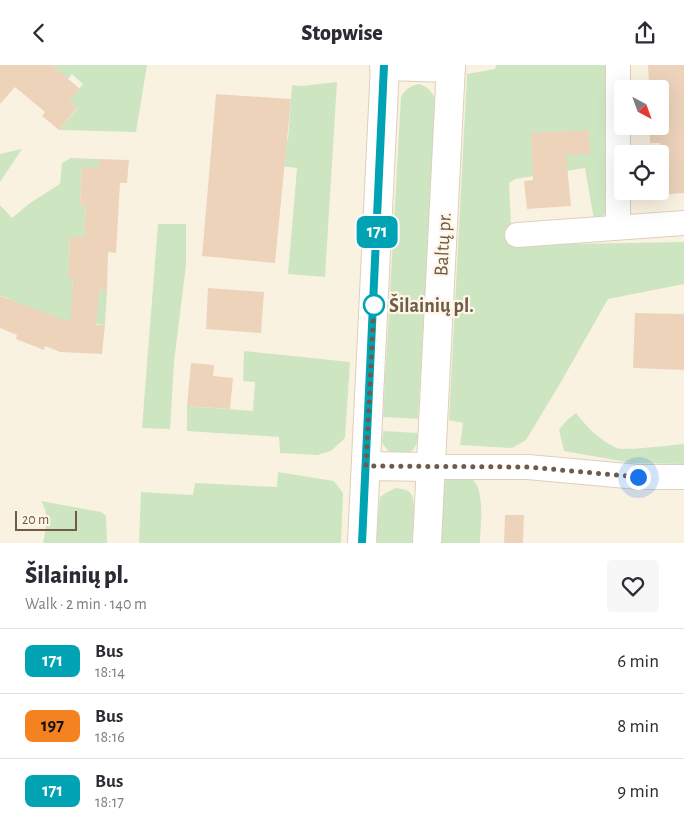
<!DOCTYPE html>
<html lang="en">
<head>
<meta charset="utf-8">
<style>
  :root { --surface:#fff; --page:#f7f7f7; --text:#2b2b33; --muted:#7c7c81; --line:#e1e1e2 }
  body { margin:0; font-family:"Alegreya Sans",sans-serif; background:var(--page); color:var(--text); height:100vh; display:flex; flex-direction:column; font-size:19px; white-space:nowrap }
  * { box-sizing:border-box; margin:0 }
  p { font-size:16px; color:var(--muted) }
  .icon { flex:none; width:28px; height:28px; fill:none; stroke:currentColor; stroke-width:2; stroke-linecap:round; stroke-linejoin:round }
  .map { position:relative; height:478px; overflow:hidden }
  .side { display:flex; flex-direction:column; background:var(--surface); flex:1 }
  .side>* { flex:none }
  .badge { padding:0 10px; border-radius:8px; font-size:18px; line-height:32px }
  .needle { width:32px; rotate:139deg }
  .fabs { position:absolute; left:614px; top:15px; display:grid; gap:10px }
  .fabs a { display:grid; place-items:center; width:55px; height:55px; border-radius:5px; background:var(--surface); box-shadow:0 5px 20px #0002; font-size:25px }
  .scale { position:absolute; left:15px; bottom:12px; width:62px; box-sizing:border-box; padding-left:5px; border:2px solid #705a4a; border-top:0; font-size:14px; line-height:18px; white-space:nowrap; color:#705a4a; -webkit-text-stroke:4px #fef6e7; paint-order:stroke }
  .you { position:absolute; width:25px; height:25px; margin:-12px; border:4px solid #fff; border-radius:50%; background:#1a73e8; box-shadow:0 0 0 8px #1a73e833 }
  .map>.badge { position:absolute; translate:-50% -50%; box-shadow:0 0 0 2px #fff }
  .round { display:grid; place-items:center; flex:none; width:52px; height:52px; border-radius:5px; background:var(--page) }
  .overview { display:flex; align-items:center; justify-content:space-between; height:85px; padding:0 25px }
  h1 { font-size:24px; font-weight:800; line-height:38px }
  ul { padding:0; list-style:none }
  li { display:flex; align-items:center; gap:15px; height:65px; padding:0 25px; border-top:1px solid var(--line) }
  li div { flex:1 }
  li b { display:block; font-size:19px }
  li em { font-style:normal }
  li .badge { min-width:55px; font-weight:700; text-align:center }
  header { display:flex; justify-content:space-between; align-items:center; height:65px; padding:0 25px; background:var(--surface); font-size:22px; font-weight:800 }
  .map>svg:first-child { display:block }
  .green { fill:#cde6c1 }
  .building { fill:#eed3bb }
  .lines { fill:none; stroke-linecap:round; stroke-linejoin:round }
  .street-casing { stroke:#decfbe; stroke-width:26 }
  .secondary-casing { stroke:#dfceb9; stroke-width:30 }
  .street { stroke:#fff; stroke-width:24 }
  .secondary { stroke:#fff; stroke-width:28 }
  .line-casing { stroke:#fff; stroke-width:11 }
  .line { stroke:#00a3b4; stroke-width:8 }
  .walk { stroke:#705a4a; stroke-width:5; stroke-dasharray:0 9 }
  .stop-dot { fill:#fff; stroke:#00a3b4; stroke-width:2.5 }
  .labels { text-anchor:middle; stroke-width:4.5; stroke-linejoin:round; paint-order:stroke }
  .street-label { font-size:20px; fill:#705a4a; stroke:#fef6e7 }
  .stop-label { font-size:20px; font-weight:bold; fill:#705a4a; stroke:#fef6e7; text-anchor:start }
</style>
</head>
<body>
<header><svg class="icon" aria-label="back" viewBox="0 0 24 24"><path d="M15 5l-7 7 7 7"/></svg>Stopwise<svg class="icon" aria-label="share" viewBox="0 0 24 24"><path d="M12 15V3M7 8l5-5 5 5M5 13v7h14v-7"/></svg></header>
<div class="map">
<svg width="684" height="478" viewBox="0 0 684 478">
  <rect width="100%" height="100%" fill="#faf2e1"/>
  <g class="green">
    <polygon points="52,0 147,0 136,67 59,65 77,44 69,36 83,19 72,9 68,14"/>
    <polygon points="496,0 614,0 608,145 601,154 594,155 585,103 515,114 509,118 512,180 684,177 684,219 608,234 561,317 526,375 512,383 460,380 463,358 449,355 467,9 495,4"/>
    <polygon points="337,17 325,212 288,209 297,103 248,98 249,71 288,74 292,20 301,21"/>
    <path d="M419 19C428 22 431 26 436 35L418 354 383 352 401 32C405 24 410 21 419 19Z"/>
    <polygon points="22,84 0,117 0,89"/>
    <polygon points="71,93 99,94 99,103 82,103 80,140 86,141 84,172 70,172 68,212 73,213 72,233 98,234 99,225 107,226 105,260 81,258 67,260 8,239 10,234 0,231 0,140 12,153 30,138 60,119 62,98"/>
    <polygon points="158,159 186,159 186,200 174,297 170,364 142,363"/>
    <polygon points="244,286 350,297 345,373 331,386 317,390 280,388 279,372 187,366 187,341 253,346 255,317 243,316"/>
    <path d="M576 348C587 362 600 376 617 383 626 386 672 380 684 379V399L632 398 564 386 559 365 566 356Z"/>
    <path d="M383 366 419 368C417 380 415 385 405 391L390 388 382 378Z"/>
    <polygon points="278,407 334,416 343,428 341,478 139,478 141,427 193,430 195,418 277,422"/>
    <path d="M452 410C457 411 463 410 468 412 487 418 480 462 480 478H441L444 417Z"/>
    <path d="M396 423C402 424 407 424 411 429 417 437 412 467 412 478H376L380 432 387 427Z"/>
    <path d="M41 436 101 447 106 451 107 478H43C46 463 50 450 41 436Z"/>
  </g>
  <g class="building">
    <polygon points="0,0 52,0 80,24 69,36 77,43 59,65 42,51 45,47 15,22 0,39"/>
    <polygon points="648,0 684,0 684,128 660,130 660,78 650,78 650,61 660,61 660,17 649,18"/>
    <polygon points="216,29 291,34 275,198 202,191"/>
    <polygon points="589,65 590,89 566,90 571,141 527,144 524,116 533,115 531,68"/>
    <polygon points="99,94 129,95 127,118 120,118 116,188 108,187 107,226 99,225 96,260 105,260 102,289 60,287 45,281 44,285 16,274 17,270 0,263 0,231 70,257 73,213 68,213 70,172 84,172 86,141 80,141 82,102 99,103"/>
    <polygon points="208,223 264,227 261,268 206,264"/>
    <polygon points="635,248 684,249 684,305 633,303"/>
    <polygon points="191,298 214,300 213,311 233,313 230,344 187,341"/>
    <polygon points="505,450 524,450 523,478 504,478"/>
  </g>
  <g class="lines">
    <defs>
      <g id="street">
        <polyline points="618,162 618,0"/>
        <polyline points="517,170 684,158"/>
        <polyline points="430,402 528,402 638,412 684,412"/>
      </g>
      <g id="secondary">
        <polyline points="384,1 451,3"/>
        <polyline points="366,401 430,402"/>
        <polyline points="362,478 385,0"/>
        <polyline points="427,478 451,0"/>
      </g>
    </defs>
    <use href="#street" class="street-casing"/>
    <use href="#secondary" class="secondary-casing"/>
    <use href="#street" class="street"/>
    <use href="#secondary" class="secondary"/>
  </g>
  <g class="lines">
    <defs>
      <polyline id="line" points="362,478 384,0"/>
    </defs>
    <use href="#line" class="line-casing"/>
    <use href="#line" class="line"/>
    <polyline class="walk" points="374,240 374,239 366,401 528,402 638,412"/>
  </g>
  <circle class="stop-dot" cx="374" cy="240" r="10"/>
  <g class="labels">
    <g class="street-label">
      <text transform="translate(442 179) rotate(-87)" y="7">Baltų pr.</text>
    </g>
    <g class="stop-label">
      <text x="389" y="247">Šilainių pl.</text>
    </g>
  </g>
</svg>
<div class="fabs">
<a><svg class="needle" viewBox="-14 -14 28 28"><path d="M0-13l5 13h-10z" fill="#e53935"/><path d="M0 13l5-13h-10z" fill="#7c7c81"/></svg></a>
<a><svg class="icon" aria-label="locate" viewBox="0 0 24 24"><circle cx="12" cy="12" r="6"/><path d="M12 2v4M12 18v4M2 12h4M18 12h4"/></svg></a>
</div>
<div class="scale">20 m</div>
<div class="you" style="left:638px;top:412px"></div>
<b class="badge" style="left:377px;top:167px;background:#00a3b4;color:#fff">171</b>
</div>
<section class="side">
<div class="overview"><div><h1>Šilainių pl.</h1><p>Walk · 2 min · 140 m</p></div><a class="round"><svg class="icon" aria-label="heart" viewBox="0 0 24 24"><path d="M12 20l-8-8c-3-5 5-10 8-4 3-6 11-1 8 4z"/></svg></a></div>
<ul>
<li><span class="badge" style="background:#00a3b4;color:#fff">171</span><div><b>Bus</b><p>18:14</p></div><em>6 min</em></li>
<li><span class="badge" style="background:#f58220;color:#111">197</span><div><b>Bus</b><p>18:16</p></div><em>8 min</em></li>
<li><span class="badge" style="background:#00a3b4;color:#fff">171</span><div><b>Bus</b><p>18:17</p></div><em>9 min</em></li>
</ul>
</section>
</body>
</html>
